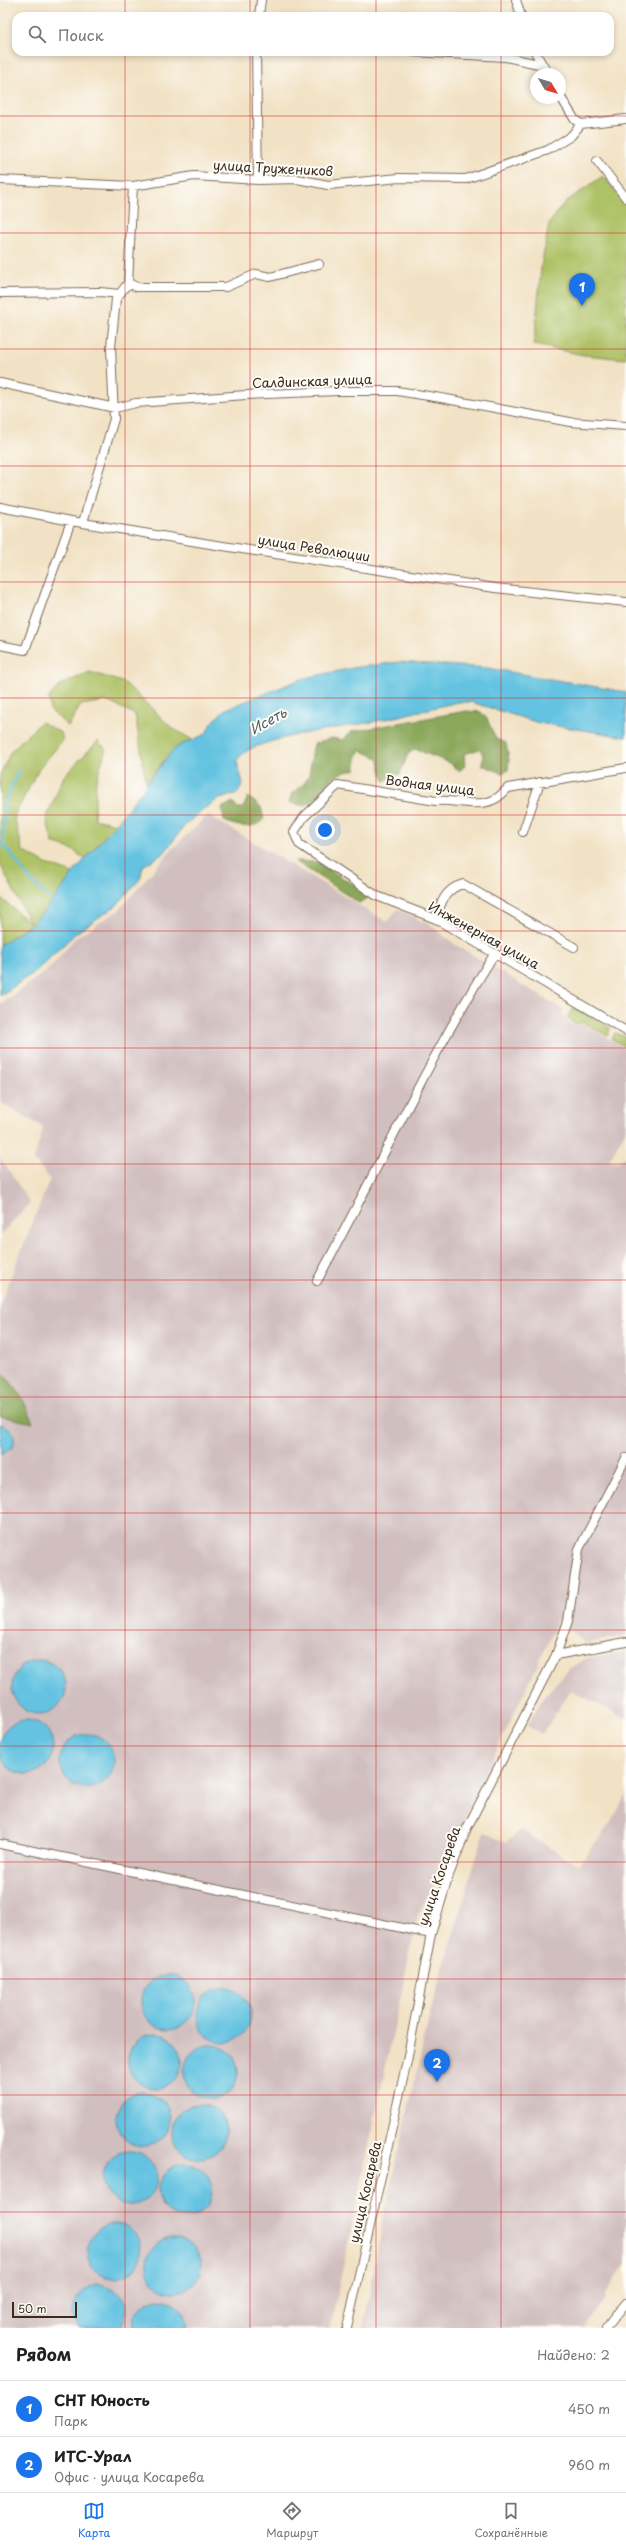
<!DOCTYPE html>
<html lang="ru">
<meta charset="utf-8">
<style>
:root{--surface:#fff;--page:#f2f2f2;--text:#202124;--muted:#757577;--line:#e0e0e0;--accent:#1a73e8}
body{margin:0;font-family:"Playpen Sans",sans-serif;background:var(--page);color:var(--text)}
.compass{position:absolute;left:530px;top:68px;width:36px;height:36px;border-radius:50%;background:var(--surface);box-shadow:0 2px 6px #0003;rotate:128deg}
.scale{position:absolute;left:12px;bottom:10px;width:65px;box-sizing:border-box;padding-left:4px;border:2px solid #3b2a1e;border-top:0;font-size:11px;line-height:14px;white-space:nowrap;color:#3b2a1e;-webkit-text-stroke:3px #fdfcf7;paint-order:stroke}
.you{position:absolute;left:325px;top:830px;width:14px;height:14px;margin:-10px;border:3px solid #fff;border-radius:50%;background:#1a73e8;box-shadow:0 0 0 6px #1a73e833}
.badge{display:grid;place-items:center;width:26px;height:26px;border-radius:50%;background:var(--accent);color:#fff;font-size:13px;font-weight:700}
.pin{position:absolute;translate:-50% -33px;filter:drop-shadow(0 1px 2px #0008)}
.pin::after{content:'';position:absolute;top:21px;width:14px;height:12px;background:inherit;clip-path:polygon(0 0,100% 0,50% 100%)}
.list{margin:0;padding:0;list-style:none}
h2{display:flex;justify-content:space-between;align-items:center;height:52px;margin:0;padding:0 16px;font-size:17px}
h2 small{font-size:13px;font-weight:400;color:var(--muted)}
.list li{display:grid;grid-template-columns:26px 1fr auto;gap:12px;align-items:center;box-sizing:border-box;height:56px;padding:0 16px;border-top:1px solid var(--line)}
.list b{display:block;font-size:15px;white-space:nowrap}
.list p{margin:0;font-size:13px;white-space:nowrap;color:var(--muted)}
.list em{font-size:13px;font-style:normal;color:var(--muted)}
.icon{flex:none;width:22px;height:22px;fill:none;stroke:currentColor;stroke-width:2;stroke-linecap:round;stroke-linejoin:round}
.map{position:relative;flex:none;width:626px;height:2328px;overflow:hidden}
.search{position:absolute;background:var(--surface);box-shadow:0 2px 6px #0003;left:12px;right:12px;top:12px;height:44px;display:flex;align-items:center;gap:10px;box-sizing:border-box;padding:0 14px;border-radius:12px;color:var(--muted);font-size:15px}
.sheet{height:164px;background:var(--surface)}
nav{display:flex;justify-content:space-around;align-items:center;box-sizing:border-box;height:56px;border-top:1px solid var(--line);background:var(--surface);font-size:11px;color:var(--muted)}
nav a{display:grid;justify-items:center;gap:2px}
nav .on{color:var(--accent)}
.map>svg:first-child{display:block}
.industrial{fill:#d1bfbf}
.green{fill:#adc165;stroke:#747642}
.forest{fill:#8aa75a;stroke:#62683c}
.water{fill:#63c3e1;stroke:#4f7680}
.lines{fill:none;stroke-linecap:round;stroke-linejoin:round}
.stream{stroke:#63c3e1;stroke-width:2.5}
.minor-casing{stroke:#7b6a58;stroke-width:10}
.minor{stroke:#fff;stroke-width:8}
.grid{fill:none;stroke:#d62828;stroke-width:1;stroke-opacity:0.55}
.labels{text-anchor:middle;stroke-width:4;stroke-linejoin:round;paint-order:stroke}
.street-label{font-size:13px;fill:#3b2a1e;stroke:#fdfcf7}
.water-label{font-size:14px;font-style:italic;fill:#496062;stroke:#fdfcf7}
</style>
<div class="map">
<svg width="626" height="2328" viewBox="0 0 626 2328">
<rect width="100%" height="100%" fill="#fdfcf7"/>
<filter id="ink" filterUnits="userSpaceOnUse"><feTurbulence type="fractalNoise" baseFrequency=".025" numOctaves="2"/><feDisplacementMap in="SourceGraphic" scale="8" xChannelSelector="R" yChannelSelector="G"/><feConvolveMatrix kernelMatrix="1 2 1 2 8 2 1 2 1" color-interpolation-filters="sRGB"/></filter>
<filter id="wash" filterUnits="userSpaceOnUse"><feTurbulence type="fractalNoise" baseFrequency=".012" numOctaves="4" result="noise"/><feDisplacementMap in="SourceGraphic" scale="16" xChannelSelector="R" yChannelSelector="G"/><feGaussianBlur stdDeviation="0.9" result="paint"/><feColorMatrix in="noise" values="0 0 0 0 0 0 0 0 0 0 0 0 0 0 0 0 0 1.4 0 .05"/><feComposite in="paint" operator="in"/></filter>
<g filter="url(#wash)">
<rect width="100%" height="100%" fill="#f2e2c5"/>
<path class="industrial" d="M208,815L387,922L398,909L429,924L456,945L564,1010L562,1015L568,1019V1022L575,1026L583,1023L626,1049V1130L609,1160L615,1163L626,1157V1635L586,1644L557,1619L553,1632L418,1915L330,2328H0V1304L50,1179L34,1160L43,1127L0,1102V1005L50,968L75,938L119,910L172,849Z
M0,1157L30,1203L0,1235Z
M626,1651V1719L571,1690L542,1734L527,1726L545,1695L569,1669L584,1659Z
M626,1795V2265L606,2292V2299L584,2328H363L387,2200L433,2001L484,1832L506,1843L521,1830L578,1865L610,1824Z"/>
<path class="green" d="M603,176L626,205V359L584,355L534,345L541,267L549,224L564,203Z
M90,672L125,683L172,728L193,740C171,748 160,765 146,783L135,714L106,701L81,705L68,726L50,710L49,697L60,685Z
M41,722L61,733L63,740L39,769L14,816L23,851L46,864L73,873C55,903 31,928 0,945V897L30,923L0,864V775L11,751Z
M98,741L106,749L96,781L94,819L116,824L86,860L73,850L53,843L46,818L64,776Z
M573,1009H578L610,1028L608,1036L583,1022L575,1024L567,1017Z
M615,1033L626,1037V1047L612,1039Z"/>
<path class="forest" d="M466,711L481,712L487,719L496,739L506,743L509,760L508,770L502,773L482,765L483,755L480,749L464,754L465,766L459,771L450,763L415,749L408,754L400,774L384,781L378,758L360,750L356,758V769C350,771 343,772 338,775C318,787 318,814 289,802L292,793C315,780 308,767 314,744L332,738L343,740L350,732Z
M248,797L261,807L264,820C250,830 239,827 224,821L222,808L233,802L237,808H243Z
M295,861L317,862L362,890L368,898L359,903Z
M0,1372C18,1387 25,1402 33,1423L0,1416Z"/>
<path class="water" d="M400,662L487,668L626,692V737L539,723L471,702H459C430,708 401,716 372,722C349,727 242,738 237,762L243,783L238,793L217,800L202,810L185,825L164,853L143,866L140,879L117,905L76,933L36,971L0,996V945L31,925L53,901L73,873L116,824L172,751L180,745L206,734L210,725L224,710L304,678L358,667Z
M0,1424C12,1427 17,1436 13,1447L1,1455Z
M12 1687a27 27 0 1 1 54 0a27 27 0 1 1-54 0Z
M-1 1747a27 27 0 1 1 54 0a27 27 0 1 1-54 0Z
M60 1761a27 27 0 1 1 54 0a27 27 0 1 1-54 0Z
M141 2002a27 27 0 1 1 54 0a27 27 0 1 1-54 0Z
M197 2015a27 27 0 1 1 54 0a27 27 0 1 1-54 0Z
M128 2061a27 27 0 1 1 54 0a27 27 0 1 1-54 0Z
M184 2072a27 27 0 1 1 54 0a27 27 0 1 1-54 0Z
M116 2119a27 27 0 1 1 54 0a27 27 0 1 1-54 0Z
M172 2131a27 27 0 1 1 54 0a27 27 0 1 1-54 0Z
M103 2178a27 27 0 1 1 54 0a27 27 0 1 1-54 0Z
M158 2191a27 27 0 1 1 54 0a27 27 0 1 1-54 0Z
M87 2251a27 27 0 1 1 54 0a27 27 0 1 1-54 0Z
M147 2265a27 27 0 1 1 54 0a27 27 0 1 1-54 0Z
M97,2284C120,2286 135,2307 121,2328H79C65,2310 78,2290 97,2284Z
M157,2299C173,2299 189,2310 187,2328H134C133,2312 142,2303 157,2299Z"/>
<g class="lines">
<path class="stream" d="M19,770L5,802L3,844L32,882L55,903"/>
</g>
</g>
<g filter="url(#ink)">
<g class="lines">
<g class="minor-casing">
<path id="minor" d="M516,0L521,16
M259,16L261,0
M256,52L258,180
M413,52L506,57L543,65
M535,52L548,74
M560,96L575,120L581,124
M597,161L626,198
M0,180L133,186L194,176L258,180L297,179L328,185L399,178L466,179L548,150L571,136L581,124L626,119
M128,283L137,287H226L256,274L270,277L319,264
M0,293L100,292L120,294
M0,383L115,408L136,403L246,395L338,391H397L441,398L570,422L626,426
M0,507L71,521L210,544L495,588L626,602
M83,522L114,419L111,347L116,299L128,283L133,186
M0,645L25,650L71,521
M626,768L508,788C504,792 499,798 493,800C476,808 454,799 436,801L338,785L304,817L294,832L299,844L377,896L436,919L626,1031
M523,832L540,782
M436,919C441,902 445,889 463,884L574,947
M317,1281C377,1172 428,1059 495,953
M556,1655L626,1642
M0,1844L431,1934
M347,2328L407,2061L431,1934L449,1875L467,1828L556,1655L568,1621L579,1549L626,1458
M606,2328L626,2303"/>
</g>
<use href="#minor" class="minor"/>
</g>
</g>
<path class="grid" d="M125,0V16M250,0V16M376,0V16M501,0V16M125,52V2328M250,52V2328M376,52V2328M501,52V2328M0,116H626M0,233H626M0,349H626M0,466H626M0,582H626M0,698H626M0,815H626M0,931H626M0,1048H626M0,1164H626M0,1280H626M0,1397H626M0,1513H626M0,1630H626M0,1746H626M0,1862H626M0,1979H626M0,2095H626M0,2212H626"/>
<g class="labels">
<g class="street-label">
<text transform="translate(273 168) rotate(3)" y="5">улица Тружеников</text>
<text transform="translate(312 381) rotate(-2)" y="5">Салдинская улица</text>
<text transform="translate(314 548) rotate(9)" y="5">улица Революции</text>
<text transform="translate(430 785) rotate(7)" y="5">Водная улица</text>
<text transform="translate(484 935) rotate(29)" y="5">Инженерная улица</text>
<text transform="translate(439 1876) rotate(-71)" y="5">улица Косарева</text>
<text transform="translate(365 2192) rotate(-77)" y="5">улица Косарева</text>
</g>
<g class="water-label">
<text transform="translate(268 721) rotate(-29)" y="5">Исеть</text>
</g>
</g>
</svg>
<svg class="compass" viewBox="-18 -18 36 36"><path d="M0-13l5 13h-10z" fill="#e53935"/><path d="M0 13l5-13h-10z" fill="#757577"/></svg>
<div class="scale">50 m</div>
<div class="you"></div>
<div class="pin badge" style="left:582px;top:306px">1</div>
<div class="pin badge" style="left:437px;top:2082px">2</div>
<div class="search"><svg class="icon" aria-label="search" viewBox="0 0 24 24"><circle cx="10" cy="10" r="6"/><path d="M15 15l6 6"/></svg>Поиск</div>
</div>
<section class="sheet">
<h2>Рядом<small>Найдено: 2</small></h2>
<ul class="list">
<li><span class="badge">1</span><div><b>СНТ Юность</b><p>Парк</p></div><em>450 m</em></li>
<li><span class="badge">2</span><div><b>ИТС-Урал</b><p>Офис · улица Косарева</p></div><em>960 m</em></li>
</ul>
</section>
<nav>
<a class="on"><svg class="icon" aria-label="map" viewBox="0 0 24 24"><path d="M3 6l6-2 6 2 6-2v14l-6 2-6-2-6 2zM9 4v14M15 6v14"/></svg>Карта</a>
<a><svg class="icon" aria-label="directions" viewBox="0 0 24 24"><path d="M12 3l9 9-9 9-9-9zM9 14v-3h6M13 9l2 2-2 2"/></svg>Маршрут</a>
<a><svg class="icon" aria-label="saved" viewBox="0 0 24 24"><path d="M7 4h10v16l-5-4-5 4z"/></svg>Сохранённые</a>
</nav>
